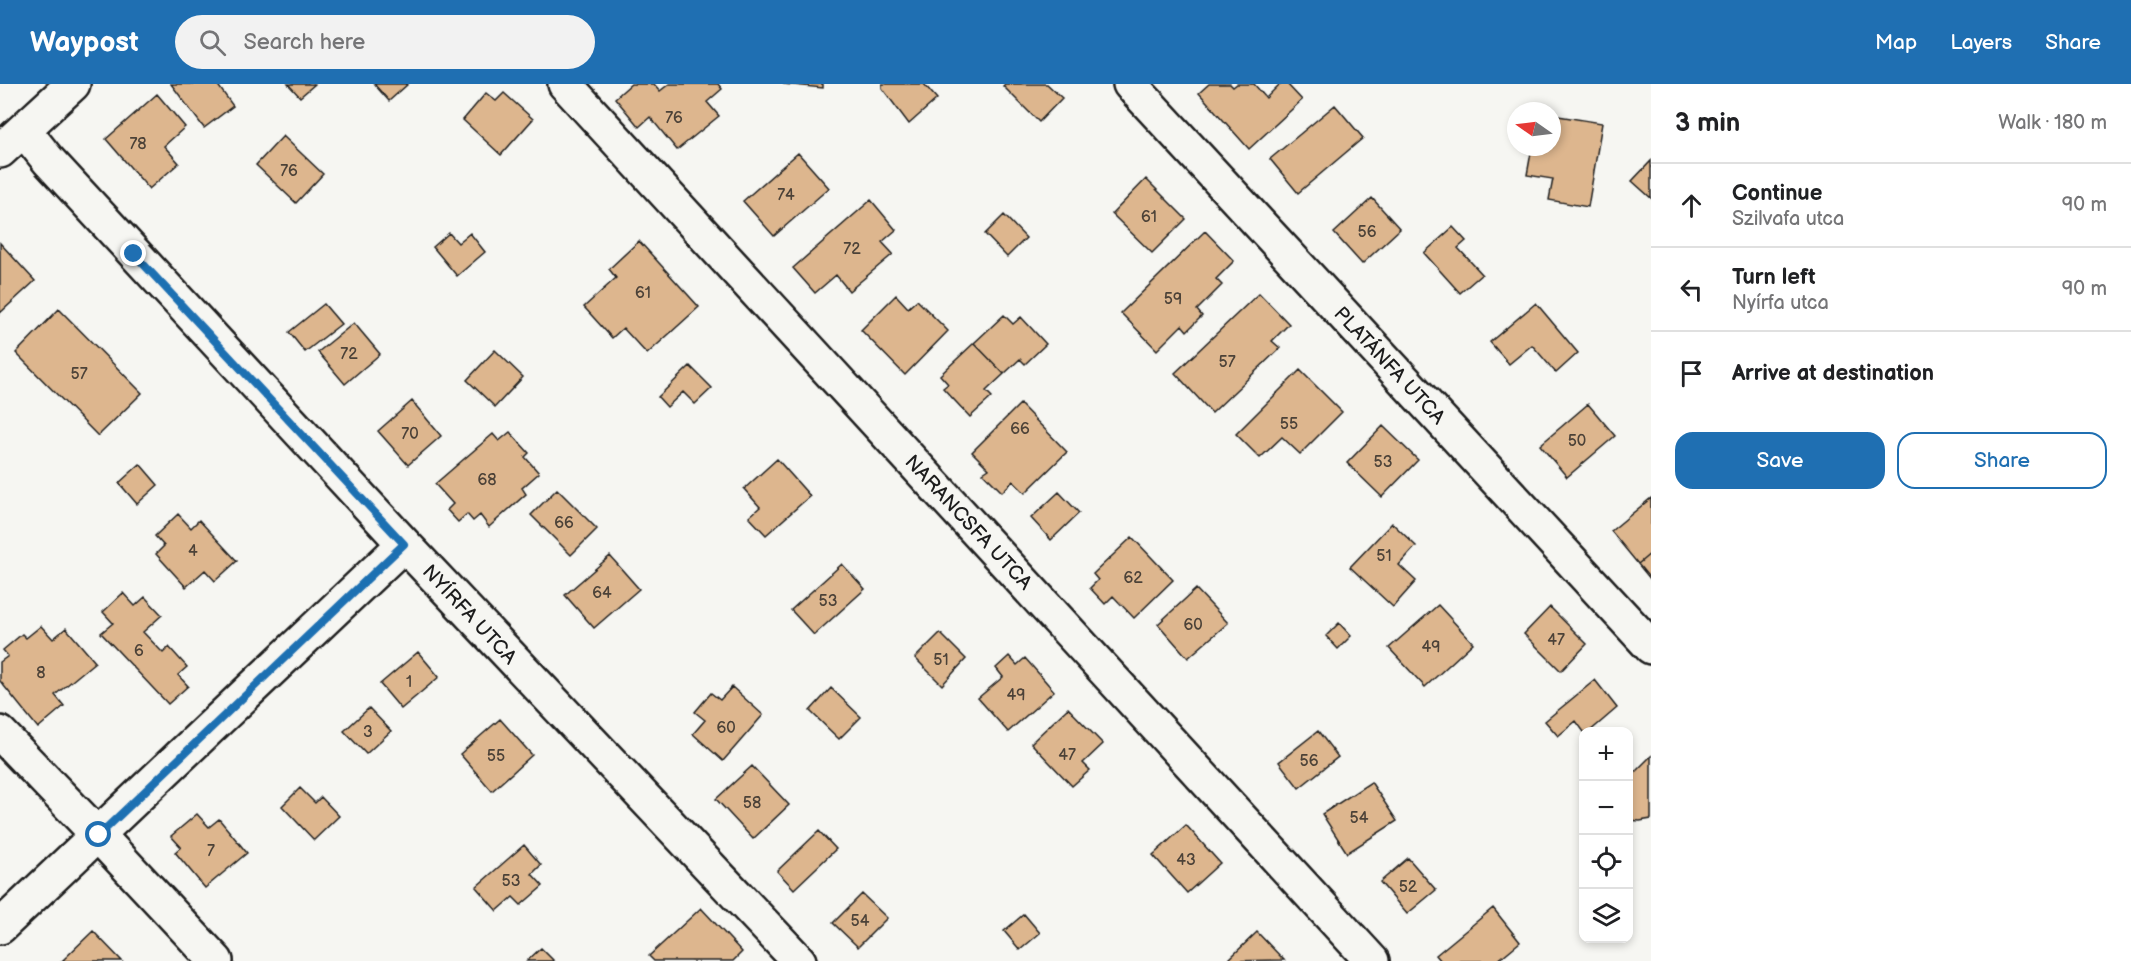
<!DOCTYPE html>
<meta charset="utf-8">
<style>
:root{--surface:#fff;--page:#f2f2f2;--text:#202124;--muted:#757577;--line:#e0e0e0;--accent:#1f6fb2}
body{margin:0;font-family:"Balsamiq Sans",sans-serif;background:var(--page);color:var(--text)}
.controls{position:absolute;right:18px;bottom:18px;display:grid;overflow:hidden;border-radius:12px;box-shadow:0 3px 9px #0003}
.controls button{width:54px;height:54px;display:grid;place-items:center;padding:0;border:0;border-bottom:2px solid var(--line);background:var(--surface);color:var(--text);font:30px sans-serif}
.compass{position:absolute;left:1507px;top:18px;width:54px;height:54px;border-radius:50%;background:var(--surface);box-shadow:0 3px 9px #0003;rotate:284deg}
.stop{position:absolute;width:18px;height:18px;margin:-14px;border:4px solid #1f6fb2;border-radius:50%;background:#fff}
.stop.end{background:#1f6fb2;border-color:#fff;box-shadow:0 2px 6px #0008}
.list{margin:0;padding:0;list-style:none}
h2{display:flex;justify-content:space-between;align-items:center;height:78px;margin:0;padding:0 24px;font-size:26px}
h2 small{font-size:20px;font-weight:400;color:var(--muted)}
.list li{display:grid;grid-template-columns:39px 1fr auto;gap:18px;align-items:center;box-sizing:border-box;height:84px;padding:0 24px;border-top:2px solid var(--line)}
.list b{display:block;font-size:22px;white-space:nowrap}
.list p{margin:0;font-size:20px;white-space:nowrap;color:var(--muted)}
.list em{font-size:20px;font-style:normal;color:var(--muted)}
.actions{display:flex;gap:12px;padding:18px 24px}
.actions a{flex:1;padding:14px 0;border:2px solid var(--accent);border-radius:18px;text-align:center;font-size:21px;color:var(--accent)}
.actions .main{background:var(--accent);color:#fff}
.icon{flex:none;width:33px;height:33px;fill:none;stroke:currentColor;stroke-width:2;stroke-linecap:round;stroke-linejoin:round}
.map{position:relative;flex:none;width:1651px;height:877px;overflow:hidden}
header{display:flex;align-items:center;gap:36px;box-sizing:border-box;height:84px;padding:0 30px;background:var(--accent);color:#fff}
header strong{font-size:28px}
nav{display:flex;gap:33px;margin-inline-start:auto;font-size:21px}
.search{width:420px;height:54px;background:var(--page);display:flex;align-items:center;gap:15px;box-sizing:border-box;padding:0 21px;border-radius:33px;color:var(--muted);font-size:22px}
main{display:flex}
aside{flex:1;background:var(--surface)}
.map>svg:first-child{display:block}
.building{fill:#ddb68e;stroke:#1c1c1c;stroke-width:1.5}
.lines{fill:none;stroke-linecap:round;stroke-linejoin:round}
.minor-casing{stroke:#1c1c1c;stroke-width:38}
.minor{stroke:#f6f6f2;stroke-width:33}
.route{stroke:#1f6fb2;stroke-width:8}
.labels{text-anchor:middle;stroke-width:4.5;stroke-linejoin:round;paint-order:stroke}
.number-label{font-size:16px;fill:#4c4238}
.street-label{font-size:20px;fill:#1c1c1c;stroke:#f6f6f2}
</style>
<header>
<strong>Waypost</strong>
<div class="search"><svg class="icon" aria-label="search" viewBox="0 0 24 24"><circle cx="10" cy="10" r="6"/><path d="M15 15l6 6"/></svg>Search here</div>
<nav><a>Map</a><a>Layers</a><a>Share</a></nav>
</header>
<main>
<div class="map">
<svg width="1651" height="877" viewBox="0 0 1651 877">
<rect width="100%" height="100%" fill="#f6f6f2"/>
<filter id="ink" filterUnits="userSpaceOnUse"><feTurbulence type="fractalNoise" baseFrequency=".0167" numOctaves="2"/><feDisplacementMap in="SourceGraphic" scale="12" xChannelSelector="R" yChannelSelector="G"/><feConvolveMatrix kernelMatrix="1 2 1 2 8 2 1 2 1" color-interpolation-filters="sRGB"/></filter>
<g filter="url(#ink)">
<path class="building" d="M171,0H217L233,22L204,44Z
M288,0H315L300,13Z
M374,0H408L389,17Z
M631,0H654L660,7L669,0H718L722,5L707,18L719,32L677,66L650,33L639,43L615,14Z
M783,0H823V4Z
M882,0H924L937,15L909,40L882,4Z
M1005,0H1047L1062,14L1039,38L1003,2Z
M1209,0H1230L1233,3L1237,0H1254L1266,14L1280,0H1287L1302,16L1249,65L1199,9Z
M486,9L496,17L504,9L533,35L501,71L463,36Z
M157,10L185,43L164,62L179,79L149,105L106,55Z
M1335,21L1363,54L1298,109L1270,75Z
M1552,31L1602,39L1588,123L1549,116L1553,95L1527,91L1532,63H1552Z
M283,52L323,90L296,119L256,81Z
M798,69L829,104L774,152L743,117Z
M1651,77V114L1632,97Z
M1146,95L1186,135L1152,169L1112,130Z
M1372,114L1400,145L1362,180L1334,149Z
M871,116L896,146L882,158L893,170L849,207L836,191L815,209L793,184Z
M1004,131L1026,154L1007,173L985,150Z
M1453,143L1466,157L1458,164L1482,190L1460,209L1424,169Z
M1205,147L1234,177L1216,195L1222,201L1197,226L1202,232L1187,247L1182,241L1157,266L1121,229Z
M449,149L458,159L470,149L485,168L457,192L433,163Z
M639,157L699,223L647,270L623,244L612,254L584,223L616,194L609,185Z
M0,159L35,197L0,229Z
M1259,209L1289,240L1272,257L1280,264L1212,329L1175,289Z
M896,211L908,224L917,216L948,247L905,291L861,246Z
M1536,219L1578,269L1556,289L1532,261L1509,280L1490,258Z
M324,220L341,240L305,268L289,248Z
M59,225L142,309L98,352L16,269Z
M1004,231L1013,240L1021,233L1046,260L1025,280L1020,275L1004,290L974,259Z
M354,239L380,270L345,300L318,268Z
M974,259L1004,290L986,307L992,313L970,333L943,304L948,300L940,291Z
M495,266L523,293L495,323L467,296Z
M690,282L712,304L695,320L683,308L667,323L658,313Z
M1300,286L1342,328L1300,370L1282,353L1260,374L1236,350Z
M412,317L441,352L408,381L378,347Z
M1020,320L1067,368L1025,409L1013,397L1002,408L983,389L989,385L972,368Z
M1588,320L1615,352L1567,393L1540,361Z
M1383,342L1418,376L1382,413L1347,379Z
M510,348L529,369L525,373L539,389L522,404L526,410L489,443L480,431L473,437L467,430L458,438L447,426L453,420L435,400L493,350L499,357Z
M777,375L810,412L766,451L749,433L760,423L744,405Z
M140,380L158,401L137,420L119,399Z
M557,405L597,445L571,471L531,431Z
M1059,408L1079,429L1051,456L1031,434Z
M1651,414V469L1638,480L1611,447Z
M178,430L191,444L199,436L237,477L215,497L205,486L186,503L156,470L164,462L155,452Z
M1392,439L1416,462L1399,481L1416,497L1393,523L1350,483Z
M1132,453L1173,496L1134,534L1113,512L1105,520L1090,504L1098,496L1093,490Z
M1651,469V496L1638,480Z
M610,472L639,505L594,544L565,511Z
M842,480L865,505L814,551L791,526Z
M1196,505L1228,539L1188,574L1158,540Z
M123,509L135,522L145,513L162,531L143,548L163,569L169,563L187,583L178,591L188,602L168,620L101,549L113,539L103,528Z
M1438,521L1473,559L1425,603L1389,564Z
M1550,523L1587,560L1561,587L1524,550Z
M1339,539L1351,552L1338,565L1326,552Z
M41,542L53,555L66,544L95,578L55,611L64,622L38,644L0,597V578L8,572L3,566L22,550L26,554Z
M940,549L966,575L942,601L915,574Z
M418,568L439,593L401,625L380,600Z
M1009,572L1017,581L1025,574L1054,607L1008,648L978,614L1003,593L996,584Z
M1595,596L1617,624L1589,648H1584L1576,637L1558,652L1545,637Z
M732,603L763,631L723,677L693,650L705,636L695,628L711,609L720,616Z
M831,604L861,633L839,655L810,627Z
M369,624L391,647L366,670L344,647Z
M1068,624L1103,660L1083,679L1090,686L1072,702L1031,659Z
M500,635L532,671L492,707L460,670Z
M1318,647L1338,673L1299,704L1279,678Z
M1651,672V735L1640,737L1628,736V695Z
M752,682L789,721L753,755L716,715Z
M1371,698L1397,737L1347,769L1322,730Z
M300,704L315,719L321,713L339,732L314,756L282,722Z
M197,730L209,743L219,735L247,769L205,804L175,768L181,763L171,752Z
M1186,741L1220,779L1187,809L1153,771Z
M819,747L836,765L794,805L777,787Z
M524,761L541,781L532,790L543,802L521,821L513,813L497,827L476,803Z
M1408,774L1436,806L1407,830L1380,798Z
M862,810L887,834L858,863L833,839Z
M701,824L742,868L733,877H654L649,872Z
M1493,824L1520,858L1497,877H1441L1436,871Z
M1024,830L1040,849L1020,866L1004,847Z
M93,847L122,877H62Z
M1257,848L1284,876L1227,877Z
M541,864L554,877H527Z"/>
<g class="lines">
<g class="minor-casing">
<path id="minor" d="M565,0L1372,877
M1130,0L1651,563
M24,46L48,76L404,460L799,877
M0,67L73,0
M0,649L98,751L216,877
M0,843L404,460"/>
</g>
<use href="#minor" class="minor"/>
</g>
</g>
<g class="lines" filter="url(#ink)">
<path class="route" d="M99,751L404,460L134,170"/>
</g>
<g class="labels">
<g class="number-label">
<text x="674" y="39">76</text>
<text x="138" y="65">78</text>
<text x="289" y="92">76</text>
<text x="786" y="116">74</text>
<text x="1149" y="138">61</text>
<text x="1367" y="153">56</text>
<text x="852" y="170">72</text>
<text x="643" y="214">61</text>
<text x="1173" y="220">59</text>
<text x="349" y="275">72</text>
<text x="1227" y="283">57</text>
<text x="79" y="295">57</text>
<text x="1289" y="345">55</text>
<text x="1020" y="350">66</text>
<text x="410" y="355">70</text>
<text x="1577" y="362">50</text>
<text x="1383" y="383">53</text>
<text x="487" y="401">68</text>
<text x="564" y="444">66</text>
<text x="193" y="472">4</text>
<text x="1384" y="477">51</text>
<text x="1133" y="499">62</text>
<text x="602" y="514">64</text>
<text x="828" y="522">53</text>
<text x="1193" y="546">60</text>
<text x="1556" y="561">47</text>
<text x="1431" y="568">49</text>
<text x="139" y="572">6</text>
<text x="941" y="581">51</text>
<text x="41" y="594">8</text>
<text x="409" y="603">1</text>
<text x="1016" y="616">49</text>
<text x="726" y="649">60</text>
<text x="368" y="653">3</text>
<text x="1067" y="676">47</text>
<text x="496" y="677">55</text>
<text x="1309" y="682">56</text>
<text x="752" y="724">58</text>
<text x="1359" y="739">54</text>
<text x="211" y="772">7</text>
<text x="1186" y="781">43</text>
<text x="511" y="802">53</text>
<text x="1408" y="808">52</text>
<text x="860" y="842">54</text>
</g>
<g class="street-label">
<text transform="translate(1390 281) rotate(47)" y="7">PLATÁNFA UTCA</text>
<text transform="translate(969 438) rotate(47)" y="7">NARANCSFA UTCA</text>
<text transform="translate(470 530) rotate(47)" y="7">NYÍRFA UTCA</text>
</g>
</g>
</svg>
<div class="controls">
<button>+</button>
<button>−</button>
<button><svg class="icon" aria-label="locate" viewBox="0 0 24 24"><circle cx="12" cy="12" r="6"/><path d="M12 2v4M12 18v4M2 12h4M18 12h4"/></svg></button>
<button><svg class="icon" aria-label="layers" viewBox="0 0 24 24"><path d="M12 4l9 5-9 5-9-5zM3 14l9 5 9-5"/></svg></button>
</div>
<svg class="compass" viewBox="-18 -18 36 36"><path d="M0-13l5 13h-10z" fill="#e53935"/><path d="M0 13l5-13h-10z" fill="#757577"/></svg>
<div class="stop" style="left:99px;top:751px"></div>
<div class="stop end" style="left:134px;top:170px"></div>
</div>
<aside>
<h2>3 min<small>Walk · 180 m</small></h2>
<ul class="list">
<li><svg class="icon" aria-label="ahead" viewBox="0 0 24 24"><path d="M12 20V5M6 11l6-6 6 6"/></svg><div><b>Continue</b><p>Szilvafa utca</p></div><em>90 m</em></li>
<li><svg class="icon" aria-label="left" viewBox="0 0 24 24"><path d="M17 20v-9H6M10 6l-5 5 5 5"/></svg><div><b>Turn left</b><p>Nyírfa utca</p></div><em>90 m</em></li>
<li><svg class="icon" aria-label="arrive" viewBox="0 0 24 24"><path d="M6 21V4h12l-3 4 3 4H6"/></svg><div><b>Arrive at destination</b></div></li>
</ul>
<div class="actions"><a class="main">Save</a><a>Share</a></div>
</aside>
</main>
